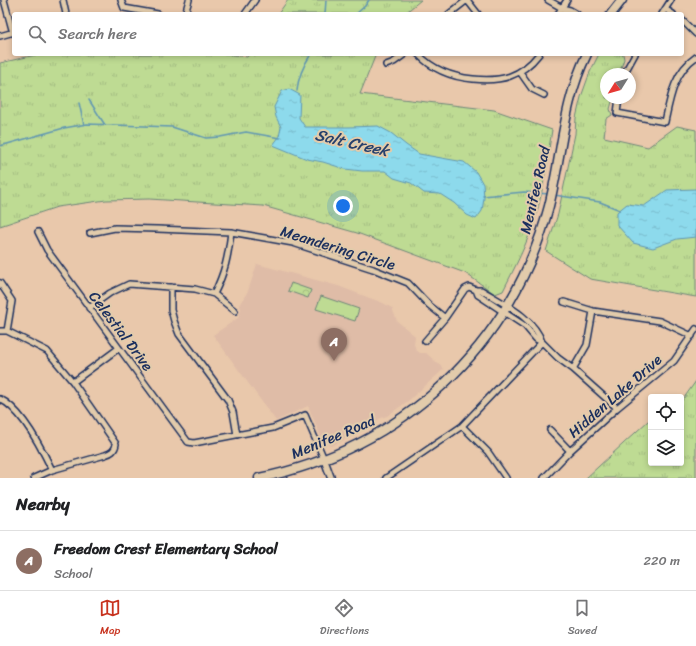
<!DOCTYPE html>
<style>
:root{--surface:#fff;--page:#f6f6f6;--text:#202124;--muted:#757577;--line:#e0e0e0;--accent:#c8321e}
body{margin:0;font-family:Sriracha,sans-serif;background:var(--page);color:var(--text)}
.controls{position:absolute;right:12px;bottom:12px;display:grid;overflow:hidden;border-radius:4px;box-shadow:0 2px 6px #0003}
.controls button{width:36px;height:36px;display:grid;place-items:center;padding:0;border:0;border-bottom:1px solid var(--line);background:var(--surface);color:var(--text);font:20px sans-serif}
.compass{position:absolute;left:600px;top:68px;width:36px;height:36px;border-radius:50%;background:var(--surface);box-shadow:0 2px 6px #0003;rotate:233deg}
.you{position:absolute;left:343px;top:206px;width:14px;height:14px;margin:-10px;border:3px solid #fff;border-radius:50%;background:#1a73e8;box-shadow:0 0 0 6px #1a73e833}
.badge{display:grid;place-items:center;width:26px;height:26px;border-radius:50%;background:var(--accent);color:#fff;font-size:13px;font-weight:700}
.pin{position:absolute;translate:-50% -33px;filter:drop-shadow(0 1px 2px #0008)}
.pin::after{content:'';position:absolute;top:21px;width:14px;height:12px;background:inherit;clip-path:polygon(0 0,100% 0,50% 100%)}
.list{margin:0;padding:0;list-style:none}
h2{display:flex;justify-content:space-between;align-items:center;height:52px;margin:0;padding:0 16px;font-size:17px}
h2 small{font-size:13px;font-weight:400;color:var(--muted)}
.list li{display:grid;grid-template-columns:26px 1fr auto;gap:12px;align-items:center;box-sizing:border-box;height:60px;padding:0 16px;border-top:1px solid var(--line)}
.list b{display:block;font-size:15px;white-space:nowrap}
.list p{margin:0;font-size:13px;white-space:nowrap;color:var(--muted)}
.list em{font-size:13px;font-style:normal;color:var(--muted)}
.icon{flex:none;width:22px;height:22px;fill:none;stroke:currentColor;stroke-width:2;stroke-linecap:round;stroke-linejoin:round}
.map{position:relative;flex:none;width:696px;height:478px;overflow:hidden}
.search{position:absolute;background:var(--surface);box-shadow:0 2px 6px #0003;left:12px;right:12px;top:12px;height:44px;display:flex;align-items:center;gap:10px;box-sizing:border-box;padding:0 14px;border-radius:4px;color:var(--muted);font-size:15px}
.sheet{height:112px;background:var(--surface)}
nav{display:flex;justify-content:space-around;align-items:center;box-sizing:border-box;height:56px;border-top:1px solid var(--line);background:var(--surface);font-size:11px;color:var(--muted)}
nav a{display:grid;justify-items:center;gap:2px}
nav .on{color:var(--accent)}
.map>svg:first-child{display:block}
.built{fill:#dfbca7}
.grass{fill:url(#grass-tufts);stroke:#6c8578}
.forest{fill:url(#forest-crowns);stroke:#6c8578}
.garden{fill:#bedb93;stroke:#6c8578}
.water{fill:url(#water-ripples);stroke:#5f96b3}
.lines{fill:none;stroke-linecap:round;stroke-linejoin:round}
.stream{stroke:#5f96b3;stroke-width:1.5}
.minor-casing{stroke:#1b2f5e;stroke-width:8}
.tertiary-casing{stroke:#1b2f5e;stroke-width:9}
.primary-casing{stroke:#1b2f5e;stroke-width:11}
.minor{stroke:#e2cbab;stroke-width:5}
.tertiary{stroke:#e2cbab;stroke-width:6}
.primary{stroke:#e2cbab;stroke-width:8}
.labels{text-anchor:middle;stroke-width:4;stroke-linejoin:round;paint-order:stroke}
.street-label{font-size:15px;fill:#1b2f5e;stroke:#e2cbab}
.water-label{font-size:16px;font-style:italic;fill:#26406c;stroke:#e2cbab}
</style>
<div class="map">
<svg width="696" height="478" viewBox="0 0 696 478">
<defs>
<pattern id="grass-tufts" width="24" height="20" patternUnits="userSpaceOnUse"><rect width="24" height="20" fill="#bedb93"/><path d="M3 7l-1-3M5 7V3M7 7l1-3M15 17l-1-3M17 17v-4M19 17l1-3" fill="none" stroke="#a3bc81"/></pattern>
<pattern id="forest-crowns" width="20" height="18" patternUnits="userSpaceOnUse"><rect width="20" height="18" fill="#bedb93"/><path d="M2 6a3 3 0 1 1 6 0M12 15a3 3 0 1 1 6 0" fill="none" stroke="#a3bc81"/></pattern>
<pattern id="water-ripples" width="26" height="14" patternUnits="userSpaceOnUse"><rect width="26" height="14" fill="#8ddaec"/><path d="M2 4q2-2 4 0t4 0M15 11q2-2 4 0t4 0" fill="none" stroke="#79bbcd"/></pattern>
</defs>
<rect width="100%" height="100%" fill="#e9c8ab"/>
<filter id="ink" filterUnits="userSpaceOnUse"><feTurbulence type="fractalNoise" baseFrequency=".025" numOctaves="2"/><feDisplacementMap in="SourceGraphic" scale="8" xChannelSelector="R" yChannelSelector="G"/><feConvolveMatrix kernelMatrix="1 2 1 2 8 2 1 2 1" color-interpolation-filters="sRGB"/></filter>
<g filter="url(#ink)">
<path class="built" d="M257,264L338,286L383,303L392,308L397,321L415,336L414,344L416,350L420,353H426L444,369L408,401L387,416L381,418L376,421L375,423L350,437L331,446L323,442L308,406L276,421L213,335L238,318L240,313L241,308L239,305L248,291Z"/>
<path class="grass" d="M288,0H421L404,14H278Z
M40,54H228L247,57L250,54H376L360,94L494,110L552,130C547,159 544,190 535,218C527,244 515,267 503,291L495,294L465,273L357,233L263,206L149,199L106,200L57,207L0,226V63Z
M599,54H623L624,59L619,74H606V98H613L610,109L612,115L606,119L604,137L648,147L677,126L696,130V297L590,279L546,251L558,214L575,134L576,118L581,97L590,72Z
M696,381V478H586L648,421L651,420V463H681V402Z"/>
<path class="forest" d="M291,283L311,290L308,298L288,291Z"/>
<path class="garden" d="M321,296L359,309L355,321L316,309Z"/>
<path class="water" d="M289,89L300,95L299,118L305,127H349L378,126L391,133L406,145L419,154L464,162L476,172L483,184L484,198L482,211L476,219L467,215L454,203L440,194L424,193L411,183L394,178L385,171H362L345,169L323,162L307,159L273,145L279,137L281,127L276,117L274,107L282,91Z
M695,189H696V237L677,239L653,248L633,243L617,225V212L627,204L644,206L667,190Z"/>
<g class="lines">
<path class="stream" d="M325,14L326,0
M356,14L365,6L369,0
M297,91C298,77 303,66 311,54
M89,100L105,125
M79,103L84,125
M0,146L64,128L87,124L172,127L206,138L220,137L246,132L280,138
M554,195L600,202L620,210
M483,196L524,192L549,194"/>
<g class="minor-casing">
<path id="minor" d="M4,0L13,33
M63,0L66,14
M121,0L124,8L158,14
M467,0L478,14
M548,0L562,8L566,14
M562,8L570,10L577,14
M665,9L673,14
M185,14L189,0
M245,14L255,0
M449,14L467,0
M558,14L567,0
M662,14L671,0
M682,20L696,34
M0,36L14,32
M418,54C433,70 451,77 473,79C501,82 521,77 539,54
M386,65L394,62L405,54
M520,72L532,89L544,95
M624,74L635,54
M619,98L617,113L665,122C670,98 674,72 696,57
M38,232L47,250L188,442L194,443L273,428L305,415L324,459
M90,233L115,228L157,229L231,232L293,243L373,269L408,283L429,305L445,318
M0,283L12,301L7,331
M171,287V310L174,321L179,334L228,400L233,412L237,435
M476,290L478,295L525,326L536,339L542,342L558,358L573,369L617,408
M214,294C225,272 228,257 231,232
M564,302L593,311L660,321L692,336
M89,308L110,293L129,284L195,289L214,294L235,311
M0,331H7L47,351L73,382L116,444C115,451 111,453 105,455L52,470L34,478
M425,341L445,318L465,289L469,287L476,290H481C502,303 534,317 542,342
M573,369L587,345L593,311
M73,382L119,348
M0,399C22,409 42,449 52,470
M462,426L488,452L506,478
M550,430L570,451
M386,478L462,426L542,342
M544,478L570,451L617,408L674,361L696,329"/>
</g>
<g class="tertiary-casing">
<path id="tertiary" d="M324,459L331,478"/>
</g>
<g class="primary-casing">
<path id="primary" d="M611,14L622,0
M259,478C401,450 513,346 549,206C562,155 563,102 587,54"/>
</g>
<use href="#minor" class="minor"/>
<use href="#tertiary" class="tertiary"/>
<use href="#primary" class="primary"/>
</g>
</g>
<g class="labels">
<g class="street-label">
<text transform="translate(535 190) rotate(-77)" y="5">Menifee Road</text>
<text transform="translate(338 248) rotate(17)" y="5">Meandering Circle</text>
<text transform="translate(121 331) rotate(53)" y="5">Celestial Drive</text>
<text transform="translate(615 396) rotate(-41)" y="5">Hidden Lake Drive</text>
<text transform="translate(333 437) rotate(-23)" y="5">Menifee Road</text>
</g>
<g class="water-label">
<text transform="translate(352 142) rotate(13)" y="6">Salt Creek</text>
</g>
</g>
</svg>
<div class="controls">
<button><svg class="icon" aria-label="locate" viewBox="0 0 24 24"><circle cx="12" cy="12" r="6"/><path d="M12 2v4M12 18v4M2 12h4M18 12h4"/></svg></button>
<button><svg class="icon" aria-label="layers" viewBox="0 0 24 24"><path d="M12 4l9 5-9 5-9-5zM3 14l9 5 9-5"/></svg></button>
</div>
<svg class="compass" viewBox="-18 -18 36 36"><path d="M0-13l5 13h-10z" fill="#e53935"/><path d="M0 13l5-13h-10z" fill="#757577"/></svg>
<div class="you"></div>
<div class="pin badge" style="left:334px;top:361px;background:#8d6e63">A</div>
<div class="search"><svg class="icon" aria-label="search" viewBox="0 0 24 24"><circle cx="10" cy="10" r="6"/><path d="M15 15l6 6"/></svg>Search here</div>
</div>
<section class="sheet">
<h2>Nearby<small></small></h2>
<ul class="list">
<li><span class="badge" style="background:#8d6e63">A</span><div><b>Freedom Crest Elementary School</b><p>School</p></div><em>220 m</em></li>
</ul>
</section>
<nav>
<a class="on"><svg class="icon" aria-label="map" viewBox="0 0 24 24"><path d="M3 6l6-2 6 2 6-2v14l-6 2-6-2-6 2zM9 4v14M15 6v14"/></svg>Map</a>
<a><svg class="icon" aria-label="directions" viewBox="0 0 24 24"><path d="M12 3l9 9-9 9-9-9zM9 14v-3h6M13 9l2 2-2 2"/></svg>Directions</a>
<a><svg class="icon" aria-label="saved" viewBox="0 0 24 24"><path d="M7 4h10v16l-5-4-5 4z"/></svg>Saved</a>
</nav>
